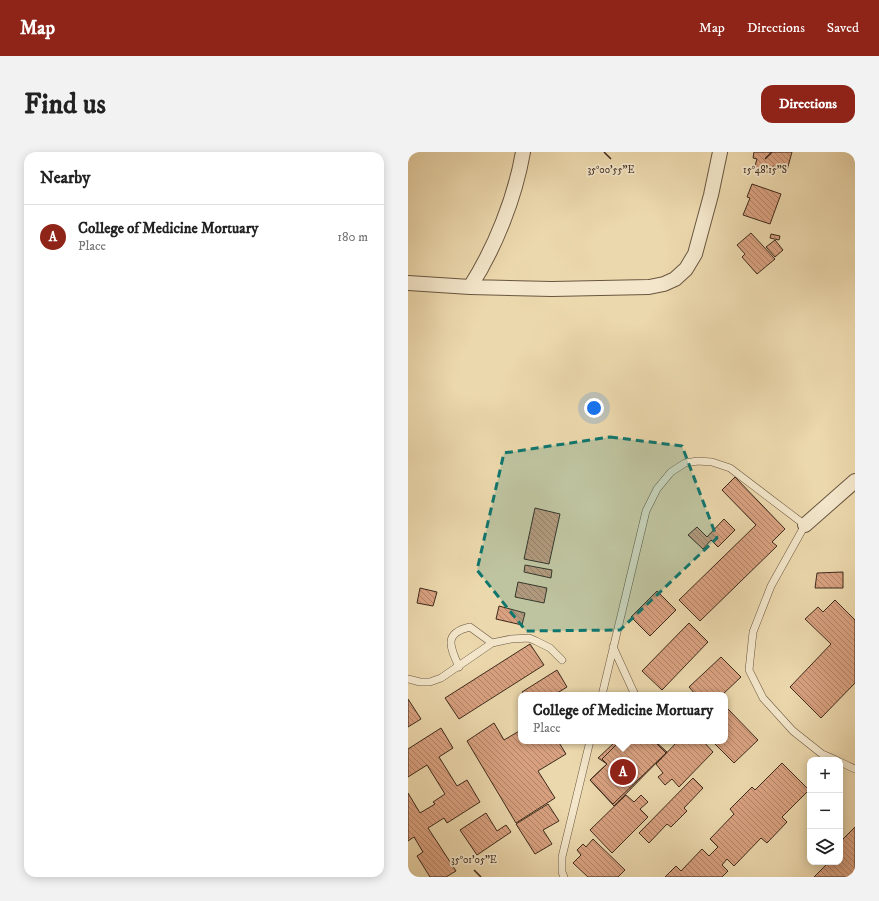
<!DOCTYPE html>
<meta charset="utf-8">
<style>
:root{--surface:#fff;--page:#f2f2f2;--text:#222;--muted:#767676;--line:#e0e0e0;--accent:#8f2418}
body{margin:0;font-family:"IM FELL DW Pica",serif;background:var(--page);color:var(--text)}
.controls{position:absolute;right:12px;bottom:12px;display:grid;overflow:hidden;border-radius:8px;box-shadow:0 2px 10px #0003}
.controls button{width:36px;height:36px;display:grid;place-items:center;padding:0;border:0;border-bottom:1px solid var(--line);background:var(--surface);color:var(--text);font:20px sans-serif}
.you{position:absolute;left:186px;top:256px;width:14px;height:14px;margin:-10px;border:3px solid #fff;border-radius:50%;background:#1a73e8;box-shadow:0 0 0 6px #1a73e833}
.badge{display:grid;place-items:center;width:26px;height:26px;border-radius:50%;background:var(--accent);color:#fff;font-size:13px;font-weight:700}
.pin{position:absolute;translate:-50% -50%;border:2px solid #fff;box-shadow:0 1px 4px #0006}
.popup{position:absolute;left:110px;top:540px;width:210px;height:52px;box-sizing:border-box;display:grid;place-content:center;border-radius:8px;background:var(--surface);filter:drop-shadow(0 1px 3px #0005);font-size:13px;white-space:nowrap;color:var(--muted)}
.popup b{font-size:15px;color:var(--text)}
.popup::after{content:'';position:absolute;left:50%;top:100%;margin-left:-8px;border:8px solid transparent;border-top-color:var(--surface)}
.list{margin:0;padding:0;list-style:none}
h2{display:flex;justify-content:space-between;align-items:center;height:52px;margin:0;padding:0 16px;font-size:17px}
h2 small{font-size:13px;font-weight:400;color:var(--muted)}
.list li{display:grid;grid-template-columns:26px 1fr auto;gap:12px;align-items:center;box-sizing:border-box;height:64px;padding:0 16px;border-top:1px solid var(--line)}
.list b{display:block;font-size:15px;white-space:nowrap}
.list p{margin:0;font-size:13px;white-space:nowrap;color:var(--muted)}
.list em{font-size:13px;font-style:normal;color:var(--muted)}
.icon{flex:none;width:22px;height:22px;fill:none;stroke:currentColor;stroke-width:2;stroke-linecap:round;stroke-linejoin:round}
.map{position:relative;flex:none;width:447px;height:725px;overflow:hidden;border-radius:12px}
header{display:flex;align-items:center;gap:24px;box-sizing:border-box;height:56px;padding:0 20px;background:var(--accent);color:#fff}
header strong{font-size:19px}
nav{display:flex;gap:22px;margin-inline-start:auto;font-size:14px}
.intro{display:flex;align-items:center;justify-content:space-between;box-sizing:border-box;height:96px;padding:0 24px}
h1{margin:0;font-size:28px}
.button{padding:10px 18px;border-radius:12px;background:var(--accent);color:#fff;font-size:14px;font-weight:700}
main{display:flex;gap:24px;padding:0 24px}
aside{flex:1;background:var(--surface);border-radius:12px;box-shadow:0 2px 10px #0003}
.map>svg:first-child{display:block}
.building{fill:url(#building-back-hatch);stroke:#3d2a1c}
.lines{fill:none;stroke-linecap:round;stroke-linejoin:round}
.lane-casing{stroke:#695640;stroke-width:8}
.street-casing{stroke:#695640;stroke-width:16}
.lane{stroke:#f3e6ca;stroke-width:7}
.street{stroke:#f3e6ca;stroke-width:14}
.marked{fill:#0f766e;fill-opacity:0.2;stroke:#0f766e;stroke-width:3;stroke-dasharray:8 5;stroke-linejoin:round}
.ticks{fill:none;stroke:#3d2a1c;stroke-width:1.5}
.ticks-label{font-size:10px;text-anchor:middle;fill:#3d2a1c;stroke:#f3e6ca;stroke-width:3.5;stroke-linejoin:round;paint-order:stroke}
</style>
<header>
<strong>Map</strong>
<nav><a>Map</a><a>Directions</a><a>Saved</a></nav>
</header>
<div class="intro"><h1>Find us</h1><a class="button">Directions</a></div>
<main>
<aside>
<h2>Nearby<small></small></h2>
<ul class="list">
<li><span class="badge">A</span><div><b>College of Medicine Mortuary</b><p>Place</p></div><em>180 m</em></li>
</ul>
</aside>
<div class="map">
<svg width="447" height="725" viewBox="0 0 447 725">
<defs>
<pattern id="building-back-hatch" width="6" height="6" patternUnits="userSpaceOnUse"><rect width="6" height="6" fill="#d9a180"/><path d="M-1 5l2 2M0 0l6 6M5-1l2 2" fill="none" stroke="#b18368"/></pattern>
</defs>
<rect width="100%" height="100%" fill="#ecd8ad"/>
<filter id="stains"><feTurbulence type="fractalNoise" baseFrequency=".005" numOctaves="4"/><feColorMatrix values="0 0 0 0 .2 0 0 0 0 .09 0 0 0 0 .02 0 0 0 .5 -.17"/></filter>
<radialGradient id="worn" r=".72"><stop offset=".6" stop-color="#630" stop-opacity="0"/><stop offset="1" stop-color="#630" stop-opacity=".3"/></radialGradient>
<path class="building" d="M346,0H384L379,18L365,14L362,21L346,17L349,7L345,6Z
M344,32L373,42L362,72L335,63L342,46L339,45Z
M343,81L367,107L349,122L334,105L337,102L329,93Z
M363,82L372,84L371,88L362,86Z
M367,88L375,98L367,105L358,95Z
M327,325L377,377L364,390L369,394L292,469L271,448L348,373L314,338Z
M127,356L152,362L141,412L116,407Z
M316,367L327,378L310,395L303,388L295,397L280,383L289,375L299,385Z
M117,413L144,418L143,426L116,420Z
M435,420V436H407L409,421Z
M110,430L139,436L136,451L107,445Z
M12,436L29,440L25,454L9,451Z
M249,439L268,458L242,484L223,465Z
M427,448L447,468V531L413,566L382,535L423,492L397,467L410,455L415,460Z
M91,454L117,461L114,473L88,467Z
M281,471L300,490L254,538L234,519Z
M122,492L136,513L51,567L37,546Z
M313,505L333,525L314,543H288L281,535Z
M149,518L159,535L146,543H116L114,540Z
M0,547L13,567L0,575Z
M319,556L350,588L326,611L304,589H317V558Z
M86,571L96,588L113,578V589H150L158,602L130,619L147,646L108,671L59,589Z
M33,576L45,596L31,605L49,634L59,628L72,650L39,671L36,666L20,676L48,719L38,725H22L9,704L15,700L6,685L0,689V641L12,661L27,652L25,650L37,642L19,613L0,625V597Z
M208,589H247L259,600L206,654L182,628L199,612L190,606Z
M212,589L216,593L220,589H246L258,601L205,652L182,628L199,612L194,607Z
M270,589H295L305,600L271,635L264,627L257,633L250,625L255,621L248,612Z
M374,611L401,638L374,665L379,670L359,691L353,686L326,714L319,707L314,713L320,719L314,725H257L268,714L273,719L294,697L301,704L310,695L302,687L326,662L322,657L344,635L347,638Z
M285,626L295,636L276,656L279,659L263,675L259,672L241,691L231,681Z
M218,643L226,650L233,643L240,650L232,657L240,665L204,701L182,678Z
M140,652L151,669L135,678L144,692L127,702L108,672Z
M78,661L89,679L98,673L103,680L69,703L52,678Z
M447,675V725H406L421,710H432V690Z
M185,687L217,718L210,725H180L165,711L173,703L169,698L175,692L178,695Z"/>
<g class="lines">
<g class="lane-casing">
<path id="lane" d="M205,495L227,543
M51,515C42,495 35,481 62,475L84,491
M0,527L12,530H22L33,526L84,491L103,487L121,486L128,489L142,496L154,508
M194,543L238,359L249,337L263,320L277,311L290,309L304,310L322,316L397,373L363,434L345,480L341,518L355,546L385,579L414,602L428,608
M432,610L447,617
M156,725L154,720V705L182,589"/>
</g>
<g class="street-casing">
<path id="street" d="M0,131L62,135L144,137L241,135L256,132L267,127L278,117L287,102L303,43L312,0
M62,135C87,96 107,46 115,0
M397,373L447,329"/>
</g>
<use href="#lane" class="lane"/>
<use href="#street" class="street"/>
</g>
<path class="marked" d="M202,285L274,294L309,386L212,478L118,479L69,418L96,301Z"/>
<path class="ticks" d="M196,0L203,7M357,7L364,0M66,718L73,725"/>
<g class="ticks-label">
<text x="203" y="21">35°00'55"E</text>
<text x="357" y="21">15°48'15"S</text>
<text x="66" y="711">35°01'05"E</text>
</g>
<rect width="100%" height="100%" filter="url(#stains)"/>
<rect width="100%" height="100%" fill="url(#worn)"/>
</svg>
<div class="controls">
<button>+</button>
<button>−</button>
<button><svg class="icon" aria-label="layers" viewBox="0 0 24 24"><path d="M12 4l9 5-9 5-9-5zM3 14l9 5 9-5"/></svg></button>
</div>
<div class="you"></div>
<div class="pin badge" style="left:215px;top:620px">A</div>
<div class="popup"><b>College of Medicine Mortuary</b>Place</div>
</div>
</main>
